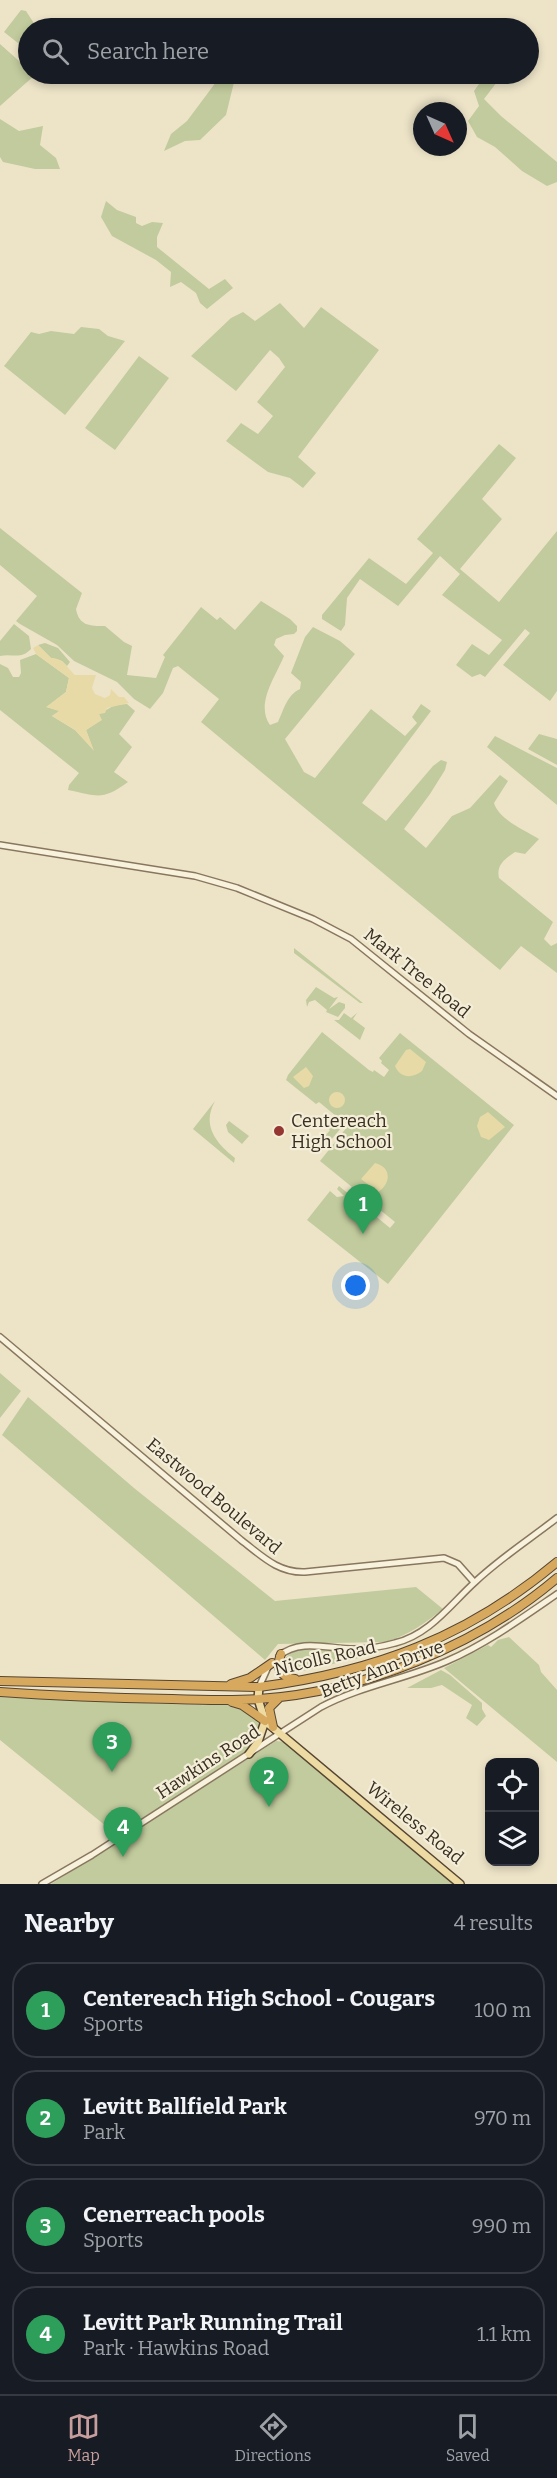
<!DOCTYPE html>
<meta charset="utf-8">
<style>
:root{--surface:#171b24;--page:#242831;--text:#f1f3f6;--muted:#9ea1a6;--line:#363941;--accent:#c79e9d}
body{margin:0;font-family:Bitter,serif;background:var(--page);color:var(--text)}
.controls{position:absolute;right:18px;bottom:18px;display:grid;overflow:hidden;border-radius:12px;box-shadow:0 3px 9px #0003}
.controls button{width:54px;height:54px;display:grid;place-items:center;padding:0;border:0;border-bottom:2px solid var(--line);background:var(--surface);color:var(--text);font:30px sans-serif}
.compass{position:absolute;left:413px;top:102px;width:54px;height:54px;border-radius:50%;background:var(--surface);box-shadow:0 3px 9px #0003;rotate:135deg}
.you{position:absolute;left:356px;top:1286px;width:21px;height:21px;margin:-15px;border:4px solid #fff;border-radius:50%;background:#1a73e8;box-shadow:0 0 0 9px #1a73e833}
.badge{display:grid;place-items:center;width:39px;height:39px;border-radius:50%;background:var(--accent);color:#fff;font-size:20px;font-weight:700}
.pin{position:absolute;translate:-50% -50px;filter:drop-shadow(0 2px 3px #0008)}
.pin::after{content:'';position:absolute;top:32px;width:21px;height:18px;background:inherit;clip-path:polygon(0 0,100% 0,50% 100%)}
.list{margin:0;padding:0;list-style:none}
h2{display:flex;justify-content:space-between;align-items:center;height:78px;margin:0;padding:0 24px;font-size:26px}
h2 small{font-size:20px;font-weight:400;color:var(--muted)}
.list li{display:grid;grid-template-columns:39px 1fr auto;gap:18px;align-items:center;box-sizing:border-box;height:96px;margin:0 12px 12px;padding:0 12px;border:2px solid var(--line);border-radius:24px}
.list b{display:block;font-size:22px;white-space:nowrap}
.list p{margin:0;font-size:20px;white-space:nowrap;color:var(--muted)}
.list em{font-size:20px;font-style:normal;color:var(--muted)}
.icon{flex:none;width:33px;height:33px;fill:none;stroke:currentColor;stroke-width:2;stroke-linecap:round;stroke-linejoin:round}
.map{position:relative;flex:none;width:557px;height:1884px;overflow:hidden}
.search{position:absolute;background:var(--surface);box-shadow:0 3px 9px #0003;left:18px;right:18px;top:18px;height:66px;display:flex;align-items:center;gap:15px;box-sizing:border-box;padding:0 21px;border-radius:33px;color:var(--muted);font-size:22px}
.sheet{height:510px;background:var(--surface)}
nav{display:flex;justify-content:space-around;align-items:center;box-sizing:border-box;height:84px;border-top:2px solid var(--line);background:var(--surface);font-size:16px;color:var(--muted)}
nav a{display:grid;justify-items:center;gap:3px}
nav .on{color:var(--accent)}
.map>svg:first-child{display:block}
.green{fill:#c2cb9d}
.sand{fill:#e7daa7}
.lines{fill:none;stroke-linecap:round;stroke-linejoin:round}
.minor-casing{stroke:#88775e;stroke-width:8}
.major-casing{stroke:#564532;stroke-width:10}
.highway-casing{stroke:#564532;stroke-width:10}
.minor{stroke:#f8f1dc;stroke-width:5}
.major{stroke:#eddba3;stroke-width:7}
.highway{stroke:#d6a95f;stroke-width:8}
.poi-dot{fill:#943631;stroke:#f4eed8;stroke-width:2}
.labels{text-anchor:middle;stroke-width:4.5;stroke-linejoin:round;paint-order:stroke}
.street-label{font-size:18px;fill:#392e21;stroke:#f4eed8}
.poi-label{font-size:18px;fill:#392e21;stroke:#f4eed8;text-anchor:start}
</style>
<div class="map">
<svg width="557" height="1884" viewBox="0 0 557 1884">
<rect width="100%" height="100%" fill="#ede4c8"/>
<path class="green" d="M21,10L26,11L37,28H28V51L4,32Z
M0,44L28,69V74L35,75L0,106Z
M222,74H236L226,115L200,140L185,141L164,151L171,134L187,121Z
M484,77L497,82L484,99L501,116L557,162V182L547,186L522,171L495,147L477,137L468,121L479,106L474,91Z
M0,119L19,131L43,126L40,145L56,158L60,169H35L3,162L0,157Z
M106,201L117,210L136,217V223L142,226L152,222L163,223L157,237V247L209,289L225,279L233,288L207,309L200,303L196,293L181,282L170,287L171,272L156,260L112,236L101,217Z
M280,303L304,328L321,307L379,350L298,457L316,473L303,488L290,478L268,472L226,441L241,423L258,434L273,416L257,402L285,367L279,358L270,350L236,391L191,356L231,318L243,312L255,321Z
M81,327L99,329L108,336L125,341L65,415L4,366L31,332L39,334L51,331L74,334Z
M139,356L169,378L115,450L85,428Z
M499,444L516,458L482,499L502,519L460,569L499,602L557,531V691L550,701L503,665L530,633L525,629L485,677L480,674L472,677L456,665L472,644L489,655L502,640L442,595L460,574L440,556L398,606L360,579L347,598L345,625L341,631L322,619V615L369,558L406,584L433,553L417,539Z
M0,528L82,593L76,609C79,626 90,626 105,626L124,642L132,646L127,675L156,678L165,657L163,655L201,607L217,620L220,617L235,630L261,601L290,619L297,626V631L294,634L285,635L276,639L274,645L284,656C276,676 255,704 270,725L278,722C284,709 287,695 300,689L301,682L291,673L305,637L313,627L340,641L355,654L285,739L304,772L315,778L371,709L405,736L417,723L412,717L421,704L431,711L362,803L386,821L433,766L441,760L447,762L445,770L430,794L404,829L426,848L452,816L470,808L500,775L508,781L494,803C499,820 525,830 539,839L525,854L515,852C505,859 496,865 499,878L553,922L544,939L551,946L557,943V973L521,946L500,970L201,722L219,699L178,666L173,668L163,693L150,709L134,699L117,682L74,661L57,645L20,624L16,621L37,596L0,565Z
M14,624L29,636L31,649C21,660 12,653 0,656V641Z
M45,643L58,648L70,662L67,666L62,661L51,658L38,645Z
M36,654L69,678L66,692L47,707L60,711L52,716L75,730L93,749L86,730L101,720L99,714L115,705L127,704L135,711L119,734L132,747L114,772L128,782C102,801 98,796 68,790L69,785L79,773L0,710V664L8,668L13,677H19L21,673L20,660Z
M539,734L557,739V765L528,749Z
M495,736L557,768V805L487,747Z
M294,948L363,1003H360L294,953Z
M316,987L334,998L338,997L329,1009L339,1002L345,1004V1008L338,1017L326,1012L327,1010L315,1000L309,1002L307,1007L306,1000Z
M344,1013L351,1018L357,1013L353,1019L365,1028L360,1040L334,1020H339Z
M322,1032L369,1070L373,1072L374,1070L384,1077L389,1070L381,1063L382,1061L379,1058L400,1033L514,1125L388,1284L307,1220L330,1191L337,1197L344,1196L337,1189L339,1186L390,1228L395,1222L320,1161L355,1117L352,1115L320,1153L314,1150L330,1130L318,1121L321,1117L335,1129L342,1121L319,1102L316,1104L286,1080L288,1075Z
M215,1101C201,1126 217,1144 235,1158L234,1163L193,1129Z
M229,1121L249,1136L242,1144L228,1132L226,1125Z
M0,1373L21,1391L0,1418Z
M28,1397L134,1488L275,1601L416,1587L443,1609C425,1623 408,1636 385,1642L278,1644L265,1660L2,1435Z
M509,1637L539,1665L541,1672L557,1690V1762L444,1668L488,1645L491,1647L498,1640Z
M303,1649L368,1654H376L298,1672L287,1670L283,1667C283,1655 293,1652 303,1649Z
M441,1670L450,1675L482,1703V1709L486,1716L477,1726L466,1718L472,1705L442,1685L431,1688H407Z
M0,1697C66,1699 133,1703 199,1705C210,1706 226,1701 236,1705C251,1710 269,1722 263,1740L117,1835L0,1740Z
M276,1741L285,1742L457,1884H51Z"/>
<path class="sand" d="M38,645L51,658C64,658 67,668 75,675H96L92,688L95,694L105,698L110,695L111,689L119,697H124L129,703L107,708L105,713L99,714L102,720L86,730L94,751L75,730L52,716L59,711L46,707L66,692L69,678L36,654L33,648Z
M410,1049L426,1062L422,1071C412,1079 400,1078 395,1066L406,1050Z
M306,1067L313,1076L309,1086L304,1088L293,1077Z
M329 1100a8 8 0 1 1 16 0a8 8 0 1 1-16 0Z
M488,1112L505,1127L489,1140L481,1137L477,1126L480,1117Z
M375,1163C392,1167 391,1184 378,1192L361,1179Z"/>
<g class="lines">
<g class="minor-casing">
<path id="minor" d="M0,845L195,876L237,888L313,919L351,939L469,1034L557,1096
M0,1337L241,1540C262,1556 278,1573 305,1572L444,1558L458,1564L474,1582
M279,1656C300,1638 329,1649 354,1649C368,1649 381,1647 395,1643C429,1635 450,1605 474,1583C499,1559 530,1539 557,1518
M259,1687L268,1667
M42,1884L92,1855L321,1707C360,1686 406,1679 447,1661C486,1644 522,1618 557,1594"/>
</g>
<g class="major-casing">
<path id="major" d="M259,1687L258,1699L265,1721L460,1884
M249,1754L258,1742L265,1721"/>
</g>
<g class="highway-casing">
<path id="highway" d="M281,1654C276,1667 279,1677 295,1679
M0,1681L259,1687C374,1672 468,1637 557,1562
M231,1684L250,1678L272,1663
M0,1692C57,1696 115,1698 172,1699C201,1700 230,1701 259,1699C363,1692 477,1646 557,1578
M232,1702L242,1705L265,1721
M273,1727L269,1708L279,1698"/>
</g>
<use href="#minor" class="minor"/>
<use href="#major" class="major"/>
<use href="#highway" class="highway"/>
</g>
<circle class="poi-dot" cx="279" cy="1131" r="6"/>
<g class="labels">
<g class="street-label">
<text transform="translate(417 973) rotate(39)" y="6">Mark Tree Road</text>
<text transform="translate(214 1496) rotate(40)" y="6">Eastwood Boulevard</text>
<text transform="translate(325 1658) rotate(-13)" y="6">Nicolls Road</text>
<text transform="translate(382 1669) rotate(-21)" y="6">Betty Ann Drive</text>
<text transform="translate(208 1762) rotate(-33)" y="6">Hawkins Road</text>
<text transform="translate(415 1823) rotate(39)" y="6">Wireless Road</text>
</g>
<g class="poi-label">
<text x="291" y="1127">Centereach<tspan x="291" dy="21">High School</tspan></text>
</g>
</g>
</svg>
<div class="controls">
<button><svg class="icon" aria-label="locate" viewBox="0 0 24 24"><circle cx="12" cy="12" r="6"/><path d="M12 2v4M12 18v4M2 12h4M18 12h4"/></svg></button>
<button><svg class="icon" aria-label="layers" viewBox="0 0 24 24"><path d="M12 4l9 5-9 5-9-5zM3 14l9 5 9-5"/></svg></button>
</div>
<svg class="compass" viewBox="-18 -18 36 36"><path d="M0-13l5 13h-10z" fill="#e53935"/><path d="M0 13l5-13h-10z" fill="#9ea1a6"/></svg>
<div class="you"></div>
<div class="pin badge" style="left:363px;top:1234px;background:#2e9e5b">1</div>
<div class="pin badge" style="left:269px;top:1807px;background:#2e9e5b">2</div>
<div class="pin badge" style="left:112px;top:1772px;background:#2e9e5b">3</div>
<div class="pin badge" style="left:123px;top:1857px;background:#2e9e5b">4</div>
<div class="search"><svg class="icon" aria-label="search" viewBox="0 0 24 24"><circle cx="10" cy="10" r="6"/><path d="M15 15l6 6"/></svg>Search here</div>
</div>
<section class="sheet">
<h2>Nearby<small>4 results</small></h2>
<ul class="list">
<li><span class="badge" style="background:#2e9e5b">1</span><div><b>Centereach High School - Cougars</b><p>Sports</p></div><em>100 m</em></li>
<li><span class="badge" style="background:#2e9e5b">2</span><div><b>Levitt Ballfield Park</b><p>Park</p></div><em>970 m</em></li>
<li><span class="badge" style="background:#2e9e5b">3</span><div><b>Cenerreach pools</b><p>Sports</p></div><em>990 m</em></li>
<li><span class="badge" style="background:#2e9e5b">4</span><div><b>Levitt Park Running Trail</b><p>Park · Hawkins Road</p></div><em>1.1 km</em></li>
</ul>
</section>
<nav>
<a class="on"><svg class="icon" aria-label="map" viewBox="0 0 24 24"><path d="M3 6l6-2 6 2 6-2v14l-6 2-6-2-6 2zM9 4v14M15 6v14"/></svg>Map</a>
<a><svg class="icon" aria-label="directions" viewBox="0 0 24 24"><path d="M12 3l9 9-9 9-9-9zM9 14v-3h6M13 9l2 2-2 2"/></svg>Directions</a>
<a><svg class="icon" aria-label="saved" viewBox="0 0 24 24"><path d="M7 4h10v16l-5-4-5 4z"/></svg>Saved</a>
</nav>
